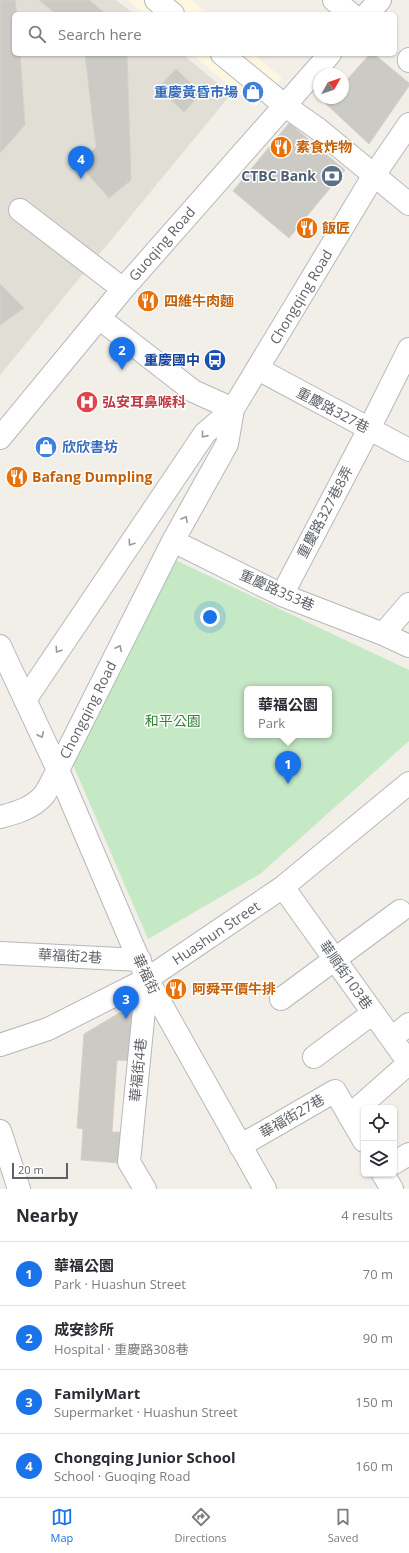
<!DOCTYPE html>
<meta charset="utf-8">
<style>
:root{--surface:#fff;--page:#f2f2f3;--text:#2b2b33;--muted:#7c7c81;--line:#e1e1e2;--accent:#1a73e8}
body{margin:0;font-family:"Open Sans","Noto Sans TC",sans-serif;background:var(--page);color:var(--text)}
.controls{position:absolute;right:12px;bottom:12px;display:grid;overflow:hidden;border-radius:6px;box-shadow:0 1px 3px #0004}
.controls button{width:36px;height:36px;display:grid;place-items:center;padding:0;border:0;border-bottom:1px solid var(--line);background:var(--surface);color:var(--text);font:20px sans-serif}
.compass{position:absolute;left:313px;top:68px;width:36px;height:36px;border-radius:50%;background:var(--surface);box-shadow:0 1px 3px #0004;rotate:50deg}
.scale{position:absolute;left:12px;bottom:10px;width:56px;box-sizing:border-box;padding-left:4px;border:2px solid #5f6368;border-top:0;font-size:11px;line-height:14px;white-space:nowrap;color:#5f6368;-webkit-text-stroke:3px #fff;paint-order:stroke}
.you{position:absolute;left:210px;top:617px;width:14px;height:14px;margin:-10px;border:3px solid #fff;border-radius:50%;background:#1a73e8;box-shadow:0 0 0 6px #1a73e833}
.badge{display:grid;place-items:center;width:26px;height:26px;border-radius:50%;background:var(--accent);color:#fff;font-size:13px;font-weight:700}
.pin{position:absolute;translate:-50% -33px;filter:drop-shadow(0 1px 2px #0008)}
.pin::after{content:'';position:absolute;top:21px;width:14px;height:12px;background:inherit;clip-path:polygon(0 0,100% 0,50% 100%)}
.popup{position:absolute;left:244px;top:686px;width:88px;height:52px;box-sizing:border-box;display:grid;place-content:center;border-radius:6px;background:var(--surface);filter:drop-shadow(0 1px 3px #0005);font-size:13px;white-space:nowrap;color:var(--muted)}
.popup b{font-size:15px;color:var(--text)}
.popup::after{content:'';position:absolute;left:50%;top:100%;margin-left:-8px;border:8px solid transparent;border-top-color:var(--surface)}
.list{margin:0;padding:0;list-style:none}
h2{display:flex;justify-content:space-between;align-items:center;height:52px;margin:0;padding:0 16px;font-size:17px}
h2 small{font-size:13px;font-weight:400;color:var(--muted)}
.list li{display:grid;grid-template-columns:26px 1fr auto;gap:12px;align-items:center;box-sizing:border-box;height:64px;padding:0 16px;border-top:1px solid var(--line)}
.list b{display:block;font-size:15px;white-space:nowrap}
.list p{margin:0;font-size:13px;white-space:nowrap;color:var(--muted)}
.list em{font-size:13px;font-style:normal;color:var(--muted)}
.icon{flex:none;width:22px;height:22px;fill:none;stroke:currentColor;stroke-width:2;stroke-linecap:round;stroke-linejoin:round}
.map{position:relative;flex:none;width:409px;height:1189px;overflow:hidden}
.search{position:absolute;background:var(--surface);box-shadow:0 1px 3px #0004;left:12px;right:12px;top:12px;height:44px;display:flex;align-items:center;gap:10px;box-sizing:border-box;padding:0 14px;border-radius:6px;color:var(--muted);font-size:15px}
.sheet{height:308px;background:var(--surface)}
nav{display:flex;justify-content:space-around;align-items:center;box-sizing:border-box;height:56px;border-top:1px solid var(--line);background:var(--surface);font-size:11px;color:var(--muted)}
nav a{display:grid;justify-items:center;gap:2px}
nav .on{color:var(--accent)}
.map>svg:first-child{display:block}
.commercial{fill:#fef7e0}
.education{fill:#e1ded6}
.green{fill:#c5e8c5;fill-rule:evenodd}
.building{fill:#cccac5;stroke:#d6d1c6}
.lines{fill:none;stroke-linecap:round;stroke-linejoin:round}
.minor-casing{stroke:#b5b8bc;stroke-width:24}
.minor{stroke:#fff;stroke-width:22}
.oneway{stroke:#979a9d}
.labels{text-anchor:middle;stroke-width:3;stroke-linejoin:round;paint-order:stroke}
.shop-label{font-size:14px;font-weight:bold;fill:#366cbe;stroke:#fff;text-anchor:end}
.food-label{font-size:14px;font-weight:bold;fill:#c56008;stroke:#fff;text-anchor:start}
.service-label{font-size:14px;font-weight:bold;fill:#4e5e75;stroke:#fff;text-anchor:end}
.street-label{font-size:14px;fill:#5f6368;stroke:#fff}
.transit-label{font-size:14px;font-weight:bold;fill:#164399;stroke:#fff;text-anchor:end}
.health-label{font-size:14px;font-weight:bold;fill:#be3a42;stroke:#fff;text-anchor:start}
.park-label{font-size:14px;fill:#348238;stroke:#fff}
</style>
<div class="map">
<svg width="409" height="1189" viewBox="0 0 409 1189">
<rect width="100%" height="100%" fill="#f1efe8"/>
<path class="commercial" d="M128,0H192L208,14H144Z
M192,54H254L282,78L255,107Z"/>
<path class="education" d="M0,0H116L134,14H14V54H182L231,94L0,375Z"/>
<path class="green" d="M173,559L409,670V741L260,874L148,939L71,760ZM247,689H329V735H247Z"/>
<path class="building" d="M0,0H15L17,14H14V54H20L25,125L0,153Z
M39,0H89L106,14H56Z
M85,54H127L131,180L109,198L79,164L96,147Z
M370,54H374L409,83V86L369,144L325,103L330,98H343V84Z
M176,69L201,93L184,112L158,88Z
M289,123L345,170L289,238L233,191Z
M0,284L24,308L0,325Z
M126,1009H135L131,1061L117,1060L112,1132H122L120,1163L81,1160L83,1129L77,1128L84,1034Z"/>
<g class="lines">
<g class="minor-casing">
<path id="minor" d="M156,0L173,14
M334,0L351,14
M367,14L380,0
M222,54L284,105L318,129L409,204
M409,59V61
M20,210L123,289
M99,318L193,391L233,409
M258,369L409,450
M0,438L123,289L330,54
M173,541L282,595L383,634L409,646
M282,595L369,429L409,349
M383,634L409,604
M0,646L58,770L147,979L265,1189
M25,700L205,433L233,409L374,175L409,124
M0,817C16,813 33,808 44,795C49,788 53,778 58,770L173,541L227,444L233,409
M283,887L409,1063
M0,953L140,960
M281,999L400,911
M392,1038L409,1024
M0,1045L48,1029L147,979L283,887L409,783
M314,1057L373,1013
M349,1116L409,1063
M0,1131L19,1189
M240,1146L335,1091L364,1141
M394,1163L409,1154
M383,1174L392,1189
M145,1189L129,1162L147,979"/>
</g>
<use href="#minor" class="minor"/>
</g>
<defs><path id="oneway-chevron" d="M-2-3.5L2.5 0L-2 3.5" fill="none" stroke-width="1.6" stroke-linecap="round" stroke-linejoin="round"/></defs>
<g class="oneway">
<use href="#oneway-chevron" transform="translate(204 435) rotate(129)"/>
<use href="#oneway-chevron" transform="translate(185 519) rotate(-61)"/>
<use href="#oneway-chevron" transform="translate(131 543) rotate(124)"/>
<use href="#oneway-chevron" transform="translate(119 648) rotate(-63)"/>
<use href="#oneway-chevron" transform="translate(58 650) rotate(124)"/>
<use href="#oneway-chevron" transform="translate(41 735) rotate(65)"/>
</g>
<defs>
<g id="shop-disc" transform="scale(1.15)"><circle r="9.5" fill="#3f7fe0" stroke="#fff"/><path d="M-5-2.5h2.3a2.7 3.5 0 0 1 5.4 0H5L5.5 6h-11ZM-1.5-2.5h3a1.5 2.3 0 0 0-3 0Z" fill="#fff"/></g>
<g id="restaurant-disc" transform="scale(1.15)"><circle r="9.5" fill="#e8710a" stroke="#fff"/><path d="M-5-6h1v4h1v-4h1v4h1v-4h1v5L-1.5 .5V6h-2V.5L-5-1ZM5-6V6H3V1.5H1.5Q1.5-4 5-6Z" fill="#fff"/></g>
<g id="bank-disc" transform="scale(1.15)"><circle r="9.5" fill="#5c6f8a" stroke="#fff"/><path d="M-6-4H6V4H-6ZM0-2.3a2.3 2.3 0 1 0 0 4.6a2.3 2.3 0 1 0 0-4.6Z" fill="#fff"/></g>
<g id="bus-disc" transform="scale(1.15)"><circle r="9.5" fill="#1a4fb4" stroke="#fff"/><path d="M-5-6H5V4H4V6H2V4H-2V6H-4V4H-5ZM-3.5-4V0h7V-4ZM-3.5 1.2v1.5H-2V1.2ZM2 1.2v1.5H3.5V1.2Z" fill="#fff"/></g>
<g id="hospital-disc" transform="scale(1.15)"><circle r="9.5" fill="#e0444e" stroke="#fff"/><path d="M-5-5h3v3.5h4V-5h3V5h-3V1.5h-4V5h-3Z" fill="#fff"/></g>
</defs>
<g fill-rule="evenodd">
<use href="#shop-disc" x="253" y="92"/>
<use href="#restaurant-disc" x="281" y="147"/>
<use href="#bank-disc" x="332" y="176"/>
<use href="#restaurant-disc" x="307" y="228"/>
<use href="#restaurant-disc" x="148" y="301"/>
<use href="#bus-disc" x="215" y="360"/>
<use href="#hospital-disc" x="87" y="402"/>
<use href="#shop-disc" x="46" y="447"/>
<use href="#restaurant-disc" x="17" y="477"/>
<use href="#restaurant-disc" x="176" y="989"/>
</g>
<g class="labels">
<g class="shop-label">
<text x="238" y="97">重慶黃昏市場</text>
<text x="62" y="452" text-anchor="start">欣欣書坊</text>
</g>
<g class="food-label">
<text x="296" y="152">素食炸物</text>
<text x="322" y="233">飯匠</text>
<text x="164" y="306">四維牛肉麵</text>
<text x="32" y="482">Bafang Dumpling</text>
<text x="192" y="994">阿舜平價牛排</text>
</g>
<g class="service-label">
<text x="316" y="181">CTBC Bank</text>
</g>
<g class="street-label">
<text transform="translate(162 244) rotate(-49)" y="5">Guoqing Road</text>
<text transform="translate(301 297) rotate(-59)" y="5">Chongqing Road</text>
<text transform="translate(333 410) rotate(28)" y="5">重慶路327巷</text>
<text transform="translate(325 512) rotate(-62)" y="5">重慶路327巷8弄</text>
<text transform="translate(277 590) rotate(24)" y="5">重慶路353巷</text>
<text transform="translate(88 710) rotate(-63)" y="5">Chongqing Road</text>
<text transform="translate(216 933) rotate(-34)" y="5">Huashun Street</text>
<text transform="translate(70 956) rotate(3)" y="5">華福街2巷</text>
<text transform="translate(146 974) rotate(65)" y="5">華福街</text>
<text transform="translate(346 975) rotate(55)" y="5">華順街103巷</text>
<text transform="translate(138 1070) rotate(-84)" y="5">華福街4巷</text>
<text transform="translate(292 1116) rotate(-30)" y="5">華福街27巷</text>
</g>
<g class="transit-label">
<text x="200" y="365">重慶國中</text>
</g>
<g class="health-label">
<text x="102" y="407">弘安耳鼻喉科</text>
</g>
<g class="park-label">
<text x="173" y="726">和平公園</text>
</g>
</g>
</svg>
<div class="controls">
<button><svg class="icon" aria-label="locate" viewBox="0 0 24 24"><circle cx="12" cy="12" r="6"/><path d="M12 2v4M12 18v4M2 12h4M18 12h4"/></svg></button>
<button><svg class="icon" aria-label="layers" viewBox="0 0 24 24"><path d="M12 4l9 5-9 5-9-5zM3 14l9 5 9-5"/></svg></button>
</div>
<svg class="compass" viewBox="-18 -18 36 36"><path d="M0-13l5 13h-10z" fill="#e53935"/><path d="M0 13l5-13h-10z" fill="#7c7c81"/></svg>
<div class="scale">20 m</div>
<div class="you"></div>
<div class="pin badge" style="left:288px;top:784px">1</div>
<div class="popup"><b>華福公園</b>Park</div>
<div class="pin badge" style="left:122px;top:370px">2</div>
<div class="pin badge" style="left:126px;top:1019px">3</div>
<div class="pin badge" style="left:81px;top:179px">4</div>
<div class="search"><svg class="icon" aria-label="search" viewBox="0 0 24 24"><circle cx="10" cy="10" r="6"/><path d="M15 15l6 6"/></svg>Search here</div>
</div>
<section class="sheet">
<h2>Nearby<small>4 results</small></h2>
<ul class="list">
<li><span class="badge">1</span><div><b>華福公園</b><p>Park · Huashun Street</p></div><em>70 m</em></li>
<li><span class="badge">2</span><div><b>成安診所</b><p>Hospital · 重慶路308巷</p></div><em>90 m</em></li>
<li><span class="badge">3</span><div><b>FamilyMart</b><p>Supermarket · Huashun Street</p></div><em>150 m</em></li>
<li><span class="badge">4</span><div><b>Chongqing Junior School</b><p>School · Guoqing Road</p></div><em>160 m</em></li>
</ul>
</section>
<nav>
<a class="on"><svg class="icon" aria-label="map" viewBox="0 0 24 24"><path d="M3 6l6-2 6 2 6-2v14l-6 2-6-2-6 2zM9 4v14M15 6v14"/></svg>Map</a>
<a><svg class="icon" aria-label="directions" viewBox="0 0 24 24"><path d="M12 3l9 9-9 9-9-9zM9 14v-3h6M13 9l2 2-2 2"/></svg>Directions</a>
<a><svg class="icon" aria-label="saved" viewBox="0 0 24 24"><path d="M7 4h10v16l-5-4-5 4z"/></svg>Saved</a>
</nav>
